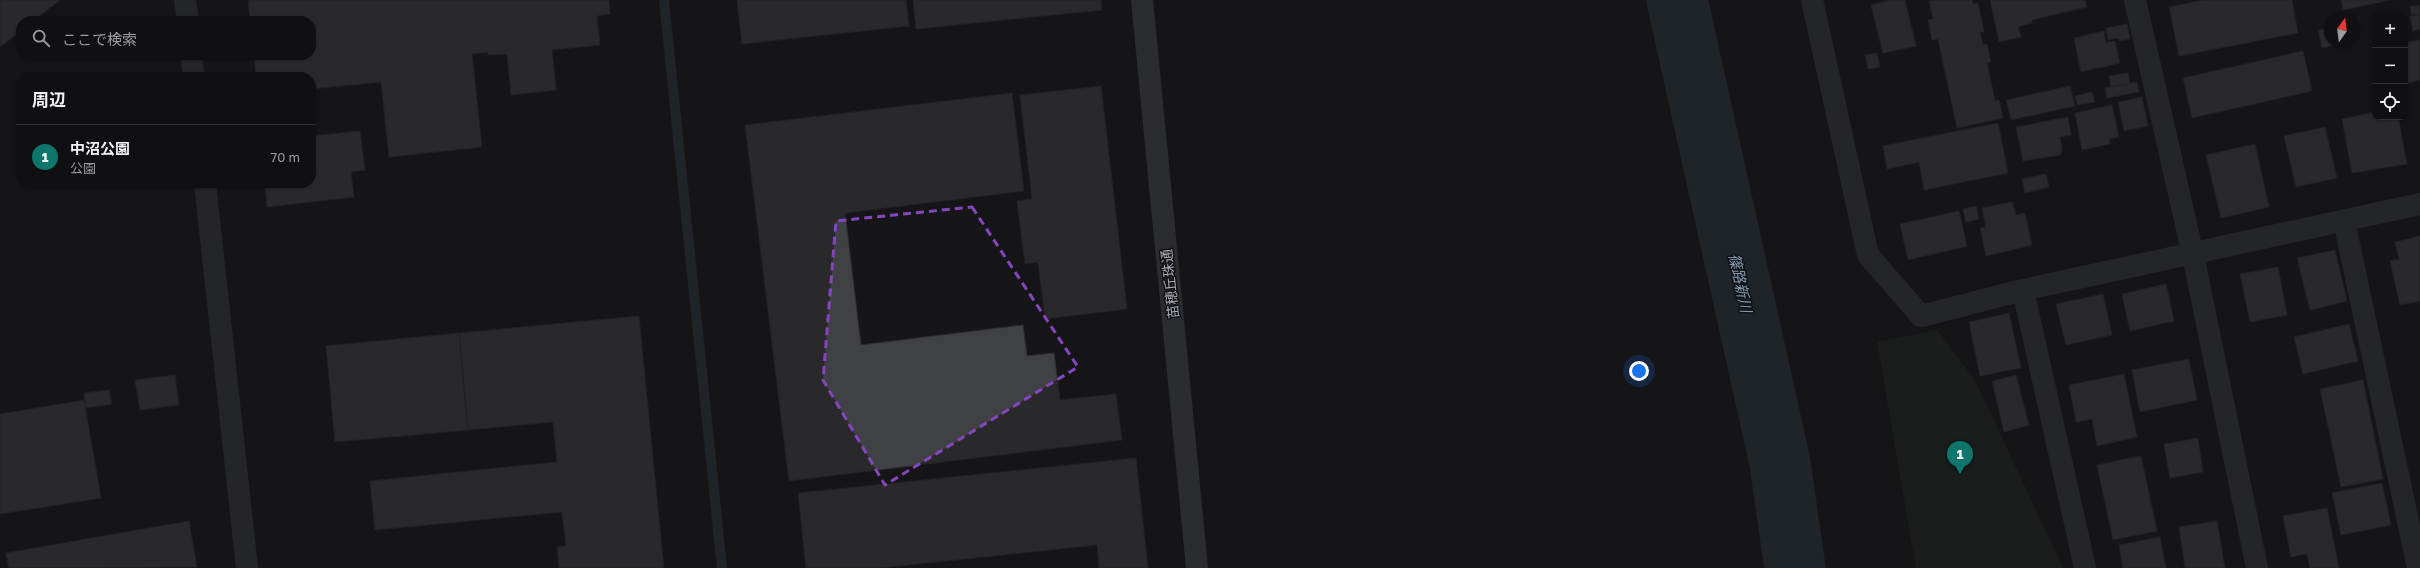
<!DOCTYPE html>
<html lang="ja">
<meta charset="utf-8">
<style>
:root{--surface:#101012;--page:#19191b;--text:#f1f3f6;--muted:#9c9d9f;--line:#303032;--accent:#0f766e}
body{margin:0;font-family:"Golos Text","Noto Sans JP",sans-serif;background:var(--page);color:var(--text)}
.controls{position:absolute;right:12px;top:12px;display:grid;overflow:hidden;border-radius:8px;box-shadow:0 1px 3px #0004}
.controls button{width:36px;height:36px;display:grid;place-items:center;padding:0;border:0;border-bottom:1px solid var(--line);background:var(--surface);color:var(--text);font:20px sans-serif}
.compass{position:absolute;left:2324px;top:12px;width:36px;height:36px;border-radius:50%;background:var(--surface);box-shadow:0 1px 3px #0004;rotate:14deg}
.you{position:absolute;left:1639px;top:371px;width:14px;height:14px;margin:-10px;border:3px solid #fff;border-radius:50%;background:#1a73e8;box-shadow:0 0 0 6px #1a73e833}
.badge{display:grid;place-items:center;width:26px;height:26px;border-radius:50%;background:var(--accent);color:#fff;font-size:13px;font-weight:700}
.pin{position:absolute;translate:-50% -33px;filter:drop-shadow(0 1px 2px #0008)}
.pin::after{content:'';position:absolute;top:21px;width:14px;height:12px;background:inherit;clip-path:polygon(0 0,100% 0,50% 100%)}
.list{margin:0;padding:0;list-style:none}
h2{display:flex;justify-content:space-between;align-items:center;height:52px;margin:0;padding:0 16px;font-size:17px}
h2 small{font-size:13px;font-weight:400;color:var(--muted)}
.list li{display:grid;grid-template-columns:26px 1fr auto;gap:12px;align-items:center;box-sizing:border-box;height:64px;padding:0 16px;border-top:1px solid var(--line)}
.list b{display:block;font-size:15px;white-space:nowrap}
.list p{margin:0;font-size:13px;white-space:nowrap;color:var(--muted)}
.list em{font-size:13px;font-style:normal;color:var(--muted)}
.icon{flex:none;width:22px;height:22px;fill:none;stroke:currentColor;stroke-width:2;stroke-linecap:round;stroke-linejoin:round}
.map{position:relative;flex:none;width:2420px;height:568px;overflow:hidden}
.search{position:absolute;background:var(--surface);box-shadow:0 1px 3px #0004;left:16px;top:16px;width:300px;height:44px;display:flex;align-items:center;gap:10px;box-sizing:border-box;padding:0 14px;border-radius:16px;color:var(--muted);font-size:15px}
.panel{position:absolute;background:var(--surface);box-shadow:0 1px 3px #0004;left:16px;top:72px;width:300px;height:116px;border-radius:16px}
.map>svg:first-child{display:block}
.green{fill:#1e261f}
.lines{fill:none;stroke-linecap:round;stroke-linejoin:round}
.stream{stroke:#2c353c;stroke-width:10}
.river{stroke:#2c353c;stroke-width:61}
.building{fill:#404145;stroke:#303034}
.street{stroke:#37383d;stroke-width:22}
.secondary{stroke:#45474d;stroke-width:22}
.marked{fill:none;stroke:#8446be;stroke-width:3;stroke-dasharray:8 5;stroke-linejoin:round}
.labels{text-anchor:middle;stroke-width:3;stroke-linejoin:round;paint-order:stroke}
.street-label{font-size:14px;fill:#a8adb8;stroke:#111113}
.water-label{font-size:15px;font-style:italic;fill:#7f9bb3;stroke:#111113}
</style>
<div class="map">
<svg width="2420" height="568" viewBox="0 0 2420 568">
<rect width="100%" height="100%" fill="#161618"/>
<path class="green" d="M1937,330L1975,380L2063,568H1916L1877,342Z"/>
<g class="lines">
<path class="stream" d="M664,0L722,568"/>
<path class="river" d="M1677,0L1780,463L1795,568"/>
</g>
<path class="building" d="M0,0H60L33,21H21V31L0,47Z
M248,0H609L610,14L597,16L600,45L552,50L556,90L511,95L507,54L488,55V52L472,54L482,147L389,157L381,82L311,89V77H256L254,55H311V21H250Z
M737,0H906L909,26L742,44Z
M913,0H1101L1102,10L916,29Z
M1891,0H1905L1916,46L1883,53L1871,5Z
M1935,0H1972L1973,4L1978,3L1984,32H1980L1983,45L1987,44L1991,62L1987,63L1995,101L1999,100L2003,118L1957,128L1938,39L1932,40L1928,20L1933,19L1929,1Z
M1990,0H2085L2087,7L2032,20V23L2018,27L2021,37L1999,42Z
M2204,0H2292L2298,33L2179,56L2169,7Z
M2341,0H2390L2343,10Z
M2420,5V14L2412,15L2410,7Z
M2420,15V29L2413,31L2410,16Z
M2127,24L2130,39L2119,41L2118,38L2108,40L2106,28Z
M2330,28V42H2337V45L2322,48L2318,30Z
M2104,31L2106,43L2115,41L2120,63L2081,72L2074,38Z
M2420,40V80L2405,84V43Z
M2303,51L2312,91L2192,118L2183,78Z
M1877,53L1880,67L1868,69L1865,55Z
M2128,73L2130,84L2111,87L2109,76Z
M2137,82L2139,92L2107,98L2105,88Z
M1101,86L1127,309L1045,319L1038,262L1025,264L1017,201L1032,199L1020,95Z
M2070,86L2075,106L2011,120L2006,100Z
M2092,92L2095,102L2077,105L2075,96Z
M1012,93L1024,191L845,213L861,345L1023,325L1027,356L1054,353L1060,400L1116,394L1122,440L789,481L745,125Z
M2142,97L2148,126L2124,131L2118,102Z
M2112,105L2119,137L2109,139L2110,144L2082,150L2075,113Z
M2375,112V117H2398L2407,164L2352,173L2342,119Z
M2068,117L2071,135L2060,137L2062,150L2060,155L2023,161L2016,127Z
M1998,123L2008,173L1924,190L1919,162L1887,169L1883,146Z
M2325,127L2337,178L2296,187L2284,136Z
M360,131L365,170L351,172L354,197L267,207L265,183H311V136Z
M2255,144L2269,207L2221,218L2206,155Z
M2046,174L2049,187L2025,193L2022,179Z
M2012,202L2016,215L2025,213L2032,245L1986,256L1980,228L1986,227L1982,208Z
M1976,206L1979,219L1966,222L1963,209Z
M1959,211L1967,246L1908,260L1900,224Z
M2420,236V301L2400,305L2390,261L2399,259L2395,242Z
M2335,250L2347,301L2310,310L2297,258Z
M2278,267L2287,315L2250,322L2240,274Z
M2166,284L2174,321L2130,331L2122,294Z
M2103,294L2112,335L2066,345L2056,304Z
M2009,313L2021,368L1980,376L1969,322Z
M639,316L664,568H559L557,547L566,546L562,512L375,530L370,481L557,462L553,422L468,430L459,333Z
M2349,324L2358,361L2303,374L2294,337Z
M459,333L468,430L335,442L326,346Z
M2189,359L2197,400L2140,412L2132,370Z
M2124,374L2137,437L2097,446L2092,419L2076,422L2069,385Z
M175,375L179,405L140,410L135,380Z
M2016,375L2029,425L2004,432L1992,381Z
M2363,380L2383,479L2341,487L2320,389Z
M109,390L112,404L86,408L84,393Z
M84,400L101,498L0,514V414Z
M2198,438L2203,472L2170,478L2164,444Z
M2141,456L2157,531L2113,540L2097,465Z
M1136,458L1148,568H1099L1097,545L880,568H806L798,493Z
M2382,483L2391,525L2341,535L2332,493Z
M2327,508L2339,568H2310L2307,554L2291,557L2283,516Z
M189,521L197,567L9,568L6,553Z
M2217,521L2225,568H2185L2179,527Z
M2160,537L2166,568H2123L2119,545Z"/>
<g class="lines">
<path class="street" d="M185,0L188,21
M1812,0L1868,255L1921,316L2023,290L2420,204
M2135,0L2193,255L2257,568
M191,55L194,77
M205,183L247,568
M2344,221L2418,568
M2023,290L2085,568"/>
<path class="secondary" d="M1142,0L1197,568"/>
</g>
<path d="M0 0H2420V568H0ZM972,207L1078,367L885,485L823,380L836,221Z" fill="#161618" fill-opacity=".55" fill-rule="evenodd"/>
<path class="marked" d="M972,207L1078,367L885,485L823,380L836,221Z"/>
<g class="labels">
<g class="street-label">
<text transform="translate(1170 284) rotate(-96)" y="5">苗穂丘珠通</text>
</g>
<g class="water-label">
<text transform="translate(1740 283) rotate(78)" y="5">篠路新川</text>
</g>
</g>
</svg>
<div class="controls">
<button>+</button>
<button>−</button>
<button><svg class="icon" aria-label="locate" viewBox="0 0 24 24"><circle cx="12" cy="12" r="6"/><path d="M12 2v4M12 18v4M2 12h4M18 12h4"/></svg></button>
</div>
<svg class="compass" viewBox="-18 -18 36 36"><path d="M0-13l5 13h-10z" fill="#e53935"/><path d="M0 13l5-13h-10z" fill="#9c9d9f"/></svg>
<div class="you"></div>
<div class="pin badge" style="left:1960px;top:474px">1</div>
<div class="search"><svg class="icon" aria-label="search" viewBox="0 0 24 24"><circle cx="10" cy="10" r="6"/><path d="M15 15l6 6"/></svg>ここで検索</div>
<section class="panel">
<h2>周辺<small></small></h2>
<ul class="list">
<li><span class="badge">1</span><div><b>中沼公園</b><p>公園</p></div><em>70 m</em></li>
</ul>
</section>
</div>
